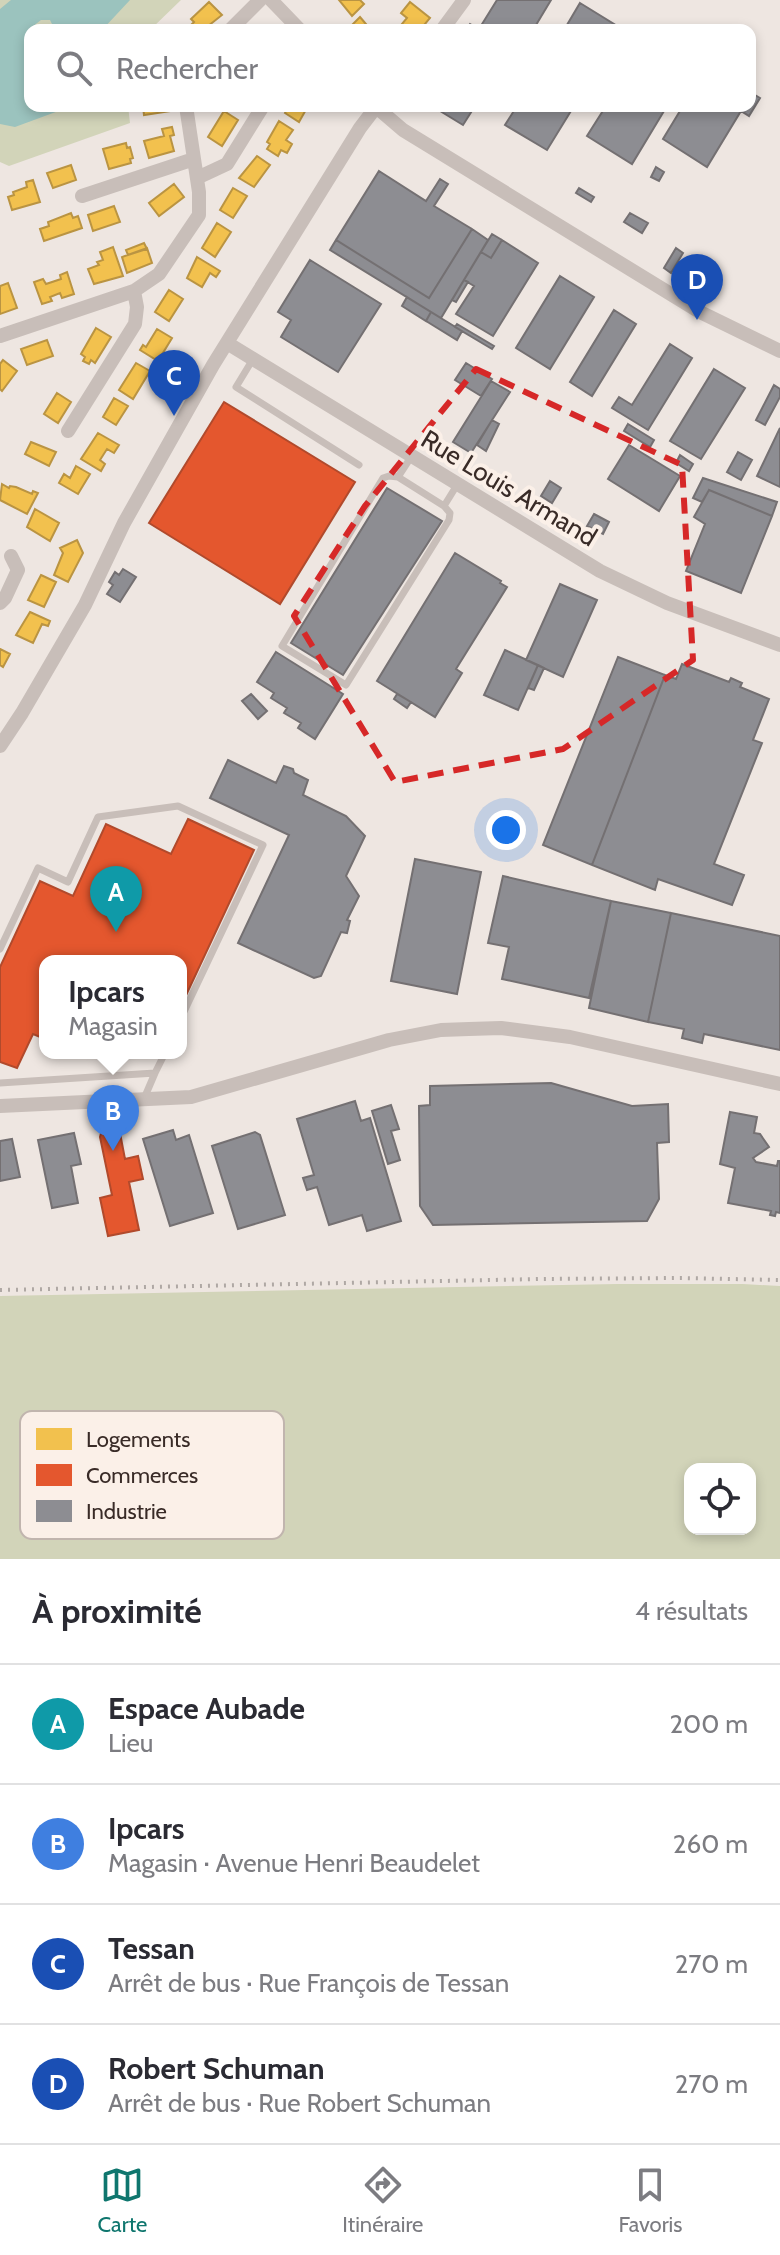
<!DOCTYPE html>
<html lang="fr">
<meta charset="utf-8">
<style>
:root{--surface:#fff;--page:#f2f2f3;--text:#2b2b33;--muted:#7c7c81;--line:#e1e1e2;--accent:#0f766e}
body{margin:0;font-family:Cabin,sans-serif;background:var(--page);color:var(--text)}
.controls{position:absolute;right:24px;bottom:24px;display:grid;overflow:hidden;border-radius:16px;box-shadow:0 4px 12px #0003}
.controls button{width:72px;height:72px;display:grid;place-items:center;padding:0;border:0;border-bottom:2px solid var(--line);background:var(--surface);color:var(--text);font:40px sans-serif}
.you{position:absolute;left:506px;top:830px;width:28px;height:28px;margin:-20px;border:6px solid #fff;border-radius:50%;background:#1a73e8;box-shadow:0 0 0 12px #1a73e833}
.badge{display:grid;place-items:center;width:52px;height:52px;border-radius:50%;background:var(--accent);color:#fff;font-size:26px;font-weight:700}
.pin{position:absolute;translate:-50% -66px;filter:drop-shadow(0 2px 4px #0008)}
.pin::after{content:'';position:absolute;top:42px;width:28px;height:24px;background:inherit;clip-path:polygon(0 0,100% 0,50% 100%)}
.popup{position:absolute;left:39px;top:955px;width:148px;height:104px;box-sizing:border-box;display:grid;place-content:center;border-radius:16px;background:var(--surface);filter:drop-shadow(0 2px 6px #0005);font-size:26px;white-space:nowrap;color:var(--muted)}
.popup b{font-size:30px;color:var(--text)}
.popup::after{content:'';position:absolute;left:50%;top:100%;margin-left:-16px;border:16px solid transparent;border-top-color:var(--surface)}
.list{margin:0;padding:0;list-style:none}
h2{display:flex;justify-content:space-between;align-items:center;height:104px;margin:0;padding:0 32px;font-size:34px}
h2 small{font-size:26px;font-weight:400;color:var(--muted)}
.list li{display:grid;grid-template-columns:52px 1fr auto;gap:24px;align-items:center;box-sizing:border-box;height:120px;padding:0 32px;border-top:2px solid var(--line)}
.list b{display:block;font-size:30px;white-space:nowrap}
.list p{margin:0;font-size:26px;white-space:nowrap;color:var(--muted)}
.list em{font-size:26px;font-style:normal;color:var(--muted)}
.icon{flex:none;width:44px;height:44px;fill:none;stroke:currentColor;stroke-width:2;stroke-linecap:round;stroke-linejoin:round}
.map{position:relative;flex:none;width:780px;height:1559px;overflow:hidden}
.search{position:absolute;background:var(--surface);box-shadow:0 4px 12px #0003;left:24px;right:24px;top:24px;height:88px;display:flex;align-items:center;gap:20px;box-sizing:border-box;padding:0 28px;border-radius:16px;color:var(--muted);font-size:30px}
.sheet{height:584px;background:var(--surface)}
nav{display:flex;justify-content:space-around;align-items:center;box-sizing:border-box;height:112px;border-top:2px solid var(--line);background:var(--surface);font-size:22px;color:var(--muted)}
nav a{display:grid;justify-items:center;gap:4px}
nav .on{color:var(--accent)}
.map>svg:first-child{display:block}
.green{fill:#d2d4b9;fill-rule:evenodd}
.water{fill:#9bc3be}
.homes{fill:#f2c14e;stroke:#ba9442;stroke-width:2}
.shops{fill:#e4572e;stroke:#b14a2c;stroke-width:2}
.industry{fill:#8d8d92;stroke:#747072;stroke-width:2}
.lines{fill:none;stroke-linecap:round;stroke-linejoin:round}
.lane{stroke:#c8beb9;stroke-width:7}
.street{stroke:#c8beb9;stroke-width:14}
.rail{stroke:#afa8a4;stroke-width:4;stroke-dasharray:2 6;stroke-linecap:butt}
.marked{fill:none;stroke:#d62828;stroke-width:6;stroke-dasharray:16 10;stroke-linejoin:round}
.labels{text-anchor:middle;stroke-width:8;stroke-linejoin:round;paint-order:stroke}
.street-label{font-size:26px;fill:#392b27;stroke:#fbf0e8}
.key{fill:#fbf0e8;stroke:#c1b5ae;stroke-width:2}
.key-label{font-size:22px;fill:#392b27}
</style>
<div class="map">
<svg width="780" height="1559" viewBox="0 0 780 1559">
<rect width="100%" height="100%" fill="#eee6e1"/>
<path class="green" d="M0,0H181L150,30H30V106H128L130,123L9,166L0,162Z
M617,1284H743L780,1286V1559H0V1296ZM690,1469H750V1529H690Z"/>
<path class="water" d="M11,0H130L102,30H55L50,20H41L32,27L30,106H72L15,127L0,124V9Z"/>
<path class="homes" d="M339,0H360L364,4L352,16Z
M209,2L222,15L203,30L198,27L195,30L191,25L194,22L191,19Z
M410,2L430,18L420,30H397L407,18L401,13Z
M360,17L371,30H347Z
M143,106H170L171,111L144,115Z
M289,106H308L299,122L285,113Z
M224,111L238,120L222,146L208,137Z
M279,121L293,130L286,140L292,144L287,153L281,150L278,156L267,149L270,144L267,142Z
M172,127L174,135L170,136L174,151L149,158L144,141L164,136L162,129Z
M126,143L127,148L130,147L133,158L130,159L131,163L109,169L103,149Z
M257,156L270,165L254,187L239,178Z
M71,165L76,180L53,188L47,173Z
M33,180L40,202L12,210L8,197L14,195L13,192L27,187L26,182Z
M174,184L184,197L159,216L149,203Z
M233,188L247,196L233,218L220,210Z
M114,206L120,222L93,231L88,215Z
M71,213L73,218L78,216L82,228L44,241L40,229L49,226L48,222Z
M217,223L231,232L215,257L202,248Z
M144,243L147,249L128,255L126,250Z
M113,247L123,276L94,284L88,269L99,265L97,262L103,260L100,252Z
M147,248L152,263L127,273L122,257Z
M197,257L220,271L216,277L210,273L202,287L187,278Z
M67,272L74,294L62,298L60,293L50,297L52,301L42,304L34,282L43,279L46,284L61,279L60,275Z
M8,283L17,308L0,314V286Z
M169,290L183,299L169,321L155,312Z
M96,328L111,337L95,363L91,360L89,364L83,361L85,357L81,354Z
M157,329L172,338L158,361L140,350L143,345L146,347Z
M47,340L53,356L27,365L21,349Z
M3,360L17,371L2,391L0,389V364Z
M136,363L150,371L133,399L119,390Z
M57,393L71,402L58,423L44,414Z
M114,398L128,406L116,425L103,417Z
M98,433L119,445L114,453L107,449L100,460L105,464L101,471L81,459Z
M31,442L56,452L49,466L25,454Z
M76,466L90,474L78,494L59,483L64,474L70,478Z
M2,484L9,488L10,486L16,487L32,494L33,491L38,493L27,514L0,500Z
M35,509L59,523L50,541L27,527Z
M77,540L83,553L68,582L54,575L63,553L60,548Z
M41,575L56,582L44,607L28,600Z
M30,612L50,621L48,626L42,624L33,643L16,635Z
M0,649L10,654L3,667L0,665Z"/>
<path class="shops" d="M224,402L355,482L280,604L149,523Z
M188,819L254,850L181,1006V961H45V1039L33,1034L17,1068L0,1062V967L40,881L73,896L106,824L171,854Z
M112,1131L113,1135L120,1133L125,1159L138,1156L143,1179L129,1182L139,1230L108,1236L100,1198L112,1195L100,1137L101,1133Z"/>
<path class="industry" d="M497,0H551L533,30H466L470,24L479,29Z
M580,3L622,29L621,30H564Z
M750,92L760,98L749,116L741,111L707,167L663,139L683,106H750Z
M432,106H475L463,125Z
M517,106H574L547,150L505,125Z
M606,106H667L632,164L587,136Z
M656,167L664,172L659,181L651,177Z
M379,171L426,201L440,179L448,184L434,206L472,229L429,298L336,240Z
M579,188L594,197L591,202L576,193Z
M630,213L648,223L642,233L624,222Z
M472,229L488,240L441,318L330,250L336,240L429,298Z
M492,234L502,240L491,258L481,252Z
M502,240L538,263L493,336L456,314L474,286L464,280L481,252L491,258Z
M676,248L683,253L671,273L664,268Z
M310,260L381,304L338,372L281,337L291,320L278,312Z
M560,276L594,297L550,369L516,348Z
M464,280L468,282L456,302L452,300Z
M407,297L431,312L426,321L402,306Z
M614,310L636,324L592,396L570,382Z
M431,312L462,331L457,340L426,321Z
M457,324L494,346L492,349L455,327Z
M670,344L692,358L648,430L612,408L619,397L632,405Z
M466,363L492,379L481,396L455,380Z
M714,369L745,388L701,459L670,441Z
M491,381L510,392L471,453L453,442Z
M774,385L780,389V397L765,425L756,420Z
M492,420L499,424L486,451L477,445Z
M628,424L654,440L650,447L624,431Z
M780,428V487L757,476Z
M629,445L680,476L659,511L608,479Z
M738,452L752,460L741,480L727,472Z
M680,455L693,464L689,471L676,463Z
M703,478L777,502L772,516L709,490L702,502L693,498Z
M550,481L561,488L552,503L541,496Z
M387,488L442,521L343,675L291,643Z
M709,490L772,516L741,593L686,571L705,524L694,517Z
M594,514L609,522L603,534L587,526Z
M455,553L501,581L500,583L507,587L456,669L462,673L435,717L377,681Z
M123,569L136,577L120,602L107,594L113,585L109,582L115,572L119,575Z
M560,584L597,600L563,677L526,660Z
M505,650L538,665L518,710L484,695Z
M276,652L343,694L315,739L298,728L301,723L284,713L287,708L271,698L274,693L257,682Z
M618,657L665,675L592,865L543,845Z
M682,664L729,682L731,678L742,683L740,687L769,699L753,740L762,743L714,864L744,875L732,905L658,879L655,890L592,865L665,675L676,679Z
M538,665L544,668L534,690L528,688Z
M251,694L267,711L258,719L242,701Z
M397,694L411,702L407,708L394,699Z
M228,760L276,783L284,766L293,769L294,773L308,780L303,795L346,816L365,836L346,876L359,896L347,920L350,921L347,933L341,932L321,976L314,978L238,943L289,835L210,798Z
M415,859L481,872L457,994L391,981Z
M503,876L611,901L589,998L502,979L509,947L488,943Z
M611,901L671,913L648,1022L589,1008Z
M671,913L780,936V1050L704,1034L702,1043L682,1038L684,1029L648,1022Z
M551,1083L632,1106L668,1104L669,1142L657,1143L659,1199L647,1221L433,1225L420,1206L419,1106L430,1105V1086Z
M355,1101L361,1121L370,1118L401,1221L367,1231L362,1215L329,1225L317,1187L307,1190L303,1178L314,1175L297,1119Z
M391,1105L399,1129L391,1131L400,1160L388,1164L372,1111Z
M730,1112L757,1117L754,1133L760,1134L769,1147L753,1158L756,1162L777,1166L778,1161H780V1213L776,1212L775,1216L770,1215L771,1211L728,1203L735,1168L720,1164Z
M173,1130L176,1140L189,1135L213,1213L170,1226L143,1139Z
M255,1132L260,1135L285,1215L238,1229L212,1146Z
M74,1133L81,1164L71,1166L78,1203L52,1208L38,1140Z
M12,1139L20,1177L0,1181V1141Z"/>
<g class="lines">
<path class="lane" d="M253,359L236,387L359,465
M411,457L398,477L389,476L383,478L282,646L346,685L449,520L450,513L444,506L457,485
M398,477L444,506
M0,949L38,868L68,882L98,817L178,806L263,845L181,1018
M0,1083L155,1073L165,1053
M143,1101L155,1073"/>
<path class="street" d="M271,0L300,30
M230,30L260,0
M442,30L464,0
M375,106L403,130L700,312L780,351
M197,178L227,164L263,106
M82,196L194,159
M0,336L134,291L159,274L199,215V192L186,106
M227,343L600,571L667,603L780,645
M68,431L135,324L137,307L134,291
M0,603L5,598L18,570L11,556
M0,746L22,713L85,605L124,523L213,365L360,128L376,107
M0,1106L191,1097L389,1040L441,1030L469,1029L501,1028L570,1037L780,1084"/>
<path class="rail" d="M0,1290L540,1279L680,1278L780,1280"/>
</g>
<path class="marked" d="M476,369L682,465L693,660L563,749L395,782L294,616L365,506Z"/>
<g class="labels">
<g class="street-label">
<text transform="translate(509 488) rotate(31)" y="9">Rue Louis Armand</text>
</g>
</g>
<rect x="20" y="1411" width="264" height="128" rx="12" class="key"/>
<rect x="36" y="1428" width="36" height="22" fill="#f2c14e"/>
<rect x="36" y="1464" width="36" height="22" fill="#e4572e"/>
<rect x="36" y="1500" width="36" height="22" fill="#8d8d92"/>
<g class="key-label">
<text x="86" y="1447">Logements</text>
<text x="86" y="1483">Commerces</text>
<text x="86" y="1519">Industrie</text>
</g>
</svg>
<div class="controls">
<button><svg class="icon" aria-label="locate" viewBox="0 0 24 24"><circle cx="12" cy="12" r="6"/><path d="M12 2v4M12 18v4M2 12h4M18 12h4"/></svg></button>
</div>
<div class="you"></div>
<div class="pin badge" style="left:116px;top:932px;background:#0f9aa8">A</div>
<div class="pin badge" style="left:113px;top:1151px;background:#3f7fe0">B</div>
<div class="popup"><b>Ipcars</b>Magasin</div>
<div class="pin badge" style="left:174px;top:416px;background:#1a4fb4">C</div>
<div class="pin badge" style="left:697px;top:320px;background:#1a4fb4">D</div>
<div class="search"><svg class="icon" aria-label="search" viewBox="0 0 24 24"><circle cx="10" cy="10" r="6"/><path d="M15 15l6 6"/></svg>Rechercher</div>
</div>
<section class="sheet">
<h2>À proximité<small>4 résultats</small></h2>
<ul class="list">
<li><span class="badge" style="background:#0f9aa8">A</span><div><b>Espace Aubade</b><p>Lieu</p></div><em>200 m</em></li>
<li><span class="badge" style="background:#3f7fe0">B</span><div><b>Ipcars</b><p>Magasin · Avenue Henri Beaudelet</p></div><em>260 m</em></li>
<li><span class="badge" style="background:#1a4fb4">C</span><div><b>Tessan</b><p>Arrêt de bus · Rue François de Tessan</p></div><em>270 m</em></li>
<li><span class="badge" style="background:#1a4fb4">D</span><div><b>Robert Schuman</b><p>Arrêt de bus · Rue Robert Schuman</p></div><em>270 m</em></li>
</ul>
</section>
<nav>
<a class="on"><svg class="icon" aria-label="map" viewBox="0 0 24 24"><path d="M3 6l6-2 6 2 6-2v14l-6 2-6-2-6 2zM9 4v14M15 6v14"/></svg>Carte</a>
<a><svg class="icon" aria-label="directions" viewBox="0 0 24 24"><path d="M12 3l9 9-9 9-9-9zM9 14v-3h6M13 9l2 2-2 2"/></svg>Itinéraire</a>
<a><svg class="icon" aria-label="saved" viewBox="0 0 24 24"><path d="M7 4h10v16l-5-4-5 4z"/></svg>Favoris</a>
</nav>
